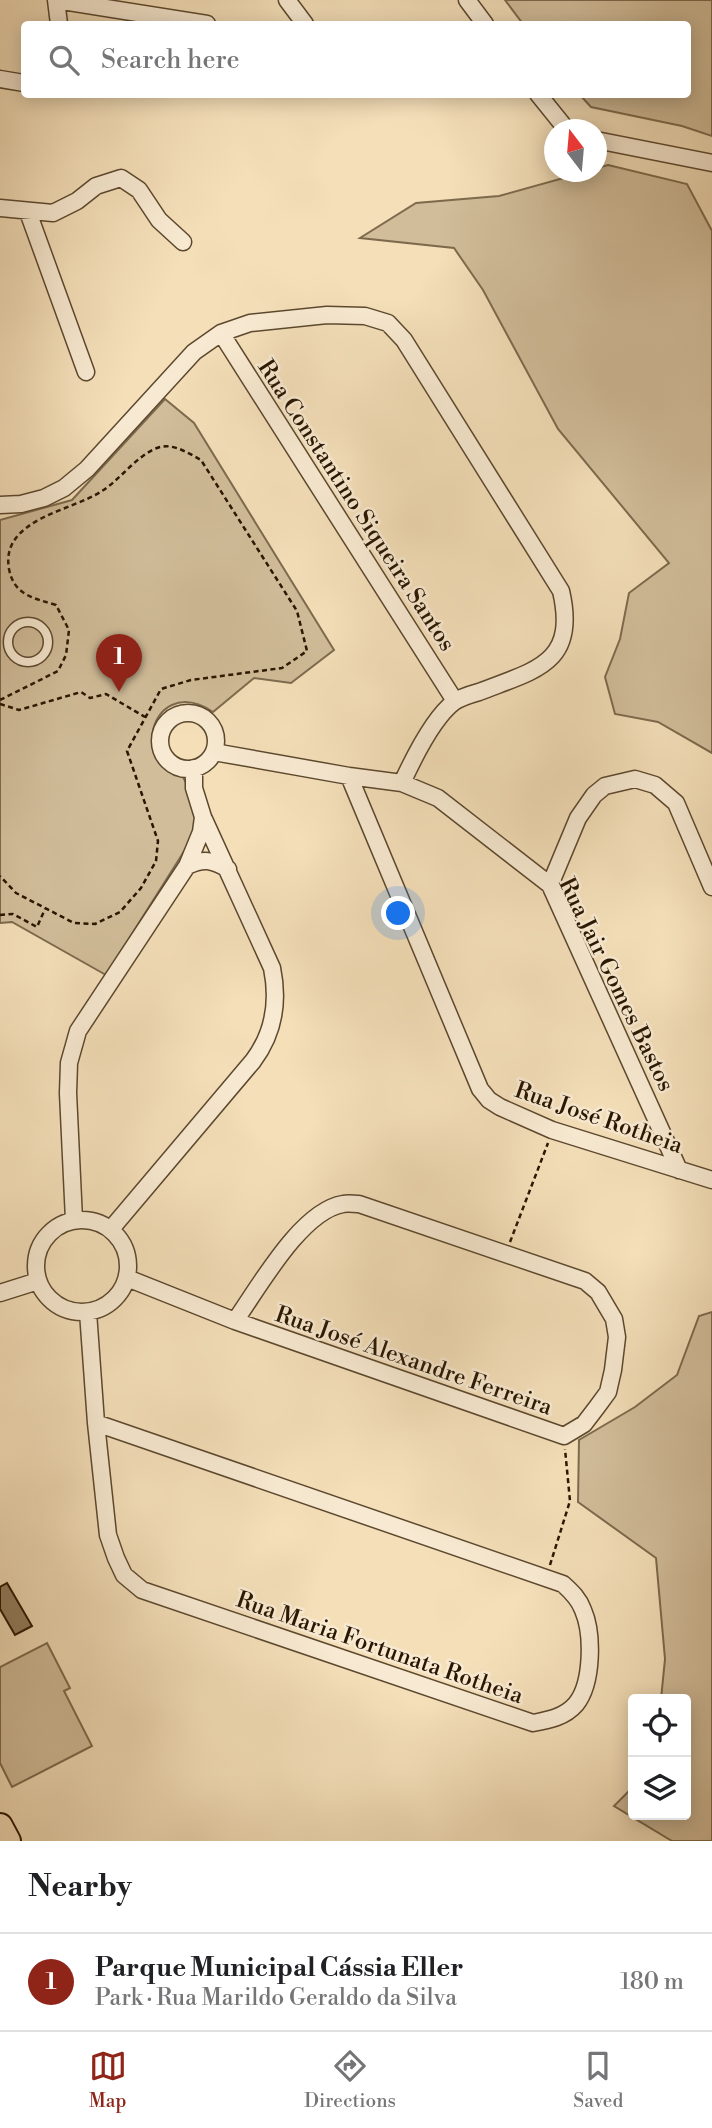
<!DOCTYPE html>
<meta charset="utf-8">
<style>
:root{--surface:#fff;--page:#f6f6f6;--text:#202124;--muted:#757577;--line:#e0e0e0;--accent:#8f2418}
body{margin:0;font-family:"Libre Bodoni",serif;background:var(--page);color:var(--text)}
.controls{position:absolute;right:21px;bottom:21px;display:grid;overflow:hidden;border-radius:7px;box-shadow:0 4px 18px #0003}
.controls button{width:63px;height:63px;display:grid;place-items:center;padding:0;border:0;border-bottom:2px solid var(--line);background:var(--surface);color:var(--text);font:35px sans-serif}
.compass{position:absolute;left:544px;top:119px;width:63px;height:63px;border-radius:50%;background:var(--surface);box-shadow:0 4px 18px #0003;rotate:344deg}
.you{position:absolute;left:399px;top:914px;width:24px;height:24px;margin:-18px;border:5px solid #fff;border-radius:50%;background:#1a73e8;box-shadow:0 0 0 10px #1a73e833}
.badge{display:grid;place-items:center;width:46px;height:46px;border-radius:50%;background:var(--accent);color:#fff;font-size:23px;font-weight:700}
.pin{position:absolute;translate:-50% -58px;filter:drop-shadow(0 2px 4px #0008)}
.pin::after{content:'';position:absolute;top:37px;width:24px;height:21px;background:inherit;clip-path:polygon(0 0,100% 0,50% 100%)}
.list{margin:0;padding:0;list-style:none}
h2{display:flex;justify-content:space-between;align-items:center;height:91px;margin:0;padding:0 28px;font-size:30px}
h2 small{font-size:23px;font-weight:400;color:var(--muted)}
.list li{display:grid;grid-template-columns:46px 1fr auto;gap:21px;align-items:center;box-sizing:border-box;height:98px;padding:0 28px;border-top:2px solid var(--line)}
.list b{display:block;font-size:26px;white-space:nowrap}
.list p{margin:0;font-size:23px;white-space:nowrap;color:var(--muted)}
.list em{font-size:23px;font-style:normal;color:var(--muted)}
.icon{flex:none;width:38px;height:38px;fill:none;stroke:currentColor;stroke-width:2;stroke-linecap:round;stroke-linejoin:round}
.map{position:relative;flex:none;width:712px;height:1841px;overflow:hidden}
.search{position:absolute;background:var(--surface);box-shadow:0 4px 18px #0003;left:21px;right:21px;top:21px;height:77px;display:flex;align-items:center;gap:18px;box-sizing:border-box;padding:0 24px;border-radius:7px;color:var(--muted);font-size:26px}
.sheet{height:189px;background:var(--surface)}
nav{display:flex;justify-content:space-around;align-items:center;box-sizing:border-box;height:98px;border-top:2px solid var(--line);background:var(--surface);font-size:19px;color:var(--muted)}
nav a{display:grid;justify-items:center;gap:4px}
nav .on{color:var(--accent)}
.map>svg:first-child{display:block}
.green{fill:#d1bd9a;stroke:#7d6a4d;stroke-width:2}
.building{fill:#937f60;stroke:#291600;stroke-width:2}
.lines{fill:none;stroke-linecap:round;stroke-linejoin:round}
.service-casing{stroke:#5c482e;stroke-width:11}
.minor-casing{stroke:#5c482e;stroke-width:19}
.primary-casing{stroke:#291600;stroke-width:28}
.path{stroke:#291600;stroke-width:2.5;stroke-dasharray:5 3.5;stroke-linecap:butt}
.service{stroke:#f8ead2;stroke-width:8}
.minor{stroke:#f8ead2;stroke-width:16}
.primary{stroke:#f4dfb9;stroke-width:24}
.labels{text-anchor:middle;stroke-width:5;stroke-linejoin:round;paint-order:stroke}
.street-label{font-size:23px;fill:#291600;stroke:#f8ead2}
</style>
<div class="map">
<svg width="712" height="1841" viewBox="0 0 712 1841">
<rect width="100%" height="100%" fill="#f4dfb9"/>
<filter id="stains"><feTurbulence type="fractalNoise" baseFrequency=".00286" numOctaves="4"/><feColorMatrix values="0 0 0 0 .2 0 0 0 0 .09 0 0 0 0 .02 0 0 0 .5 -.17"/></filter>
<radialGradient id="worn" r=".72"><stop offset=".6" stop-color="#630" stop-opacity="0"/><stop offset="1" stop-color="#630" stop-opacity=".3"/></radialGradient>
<path class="green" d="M505,0H712V136L682,126L591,107L580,95L688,94V24H523Z
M608,165L687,184L712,231V753L658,722L615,714L605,677L620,639L629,593L669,563L558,429L483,290L454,248L360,238L416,203L499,196L585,172H596L597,168Z
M165,399L194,423L334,650L291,683L254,678L213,712C201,704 187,698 172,705C150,715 145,749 166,764C173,769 178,769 183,777C194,797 199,812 195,834L106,975L12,922L0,923V520L72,500Z
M712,1312V1841H672L614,1806L633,1787V1815H686V1699H661L665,1659L656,1558L578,1502L579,1440L635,1407L677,1375L699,1316Z
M47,1643L70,1688L64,1691L92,1746L12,1787L0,1763V1667Z"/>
<path class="building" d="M7,1583L32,1626L15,1635L0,1609V1587Z"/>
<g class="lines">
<g class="service-casing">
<path id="service" d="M8 642a20 20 0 1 1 40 0a20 20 0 1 1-40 0Z"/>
</g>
<g class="minor-casing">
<path id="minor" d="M56,0L207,24
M56,0L59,24
M287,0L305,24
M467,0L485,24
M0,79L24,83
M538,94L567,130
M596,140L712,163
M0,208L53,213L77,201L96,186L121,178L139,190L159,220L183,242
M28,212L86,372
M221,333L455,701
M0,505L21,504L44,498L64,488L87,469L194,352L221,333L250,323L327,315L365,316L388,323L404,340L561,591C578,664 535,670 479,692C472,694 461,697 454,702C433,718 413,759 402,783
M160 741a28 28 0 1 1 56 0a28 28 0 1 1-56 0Z
M214,752L349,776L402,783L438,798L550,885L679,1170
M349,776L480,1089L489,1100L500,1107L552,1130L712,1180
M187,866C204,858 212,860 228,869
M550,885L578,818L594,795L605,786L635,779L655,785L676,803L712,887
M36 1266a46 46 0 1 1 92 0a46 46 0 1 1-92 0Z
M74,1220L68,1093L69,1063L78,1031L187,866L201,832L203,817
M111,1229L253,1061C274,1033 279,1002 272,968L203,817L194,788V768
M127,1278L235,1321L564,1436L584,1424L597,1407L608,1392L613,1370L617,1337L614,1319L598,1292L585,1281L359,1204C354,1204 348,1203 343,1204C301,1211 259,1287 235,1321
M0,1293L38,1281
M88,1312L96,1423L108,1535L116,1558L124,1575L142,1590L533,1723C549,1720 565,1717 576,1704C593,1683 593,1633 583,1610C579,1599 572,1592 563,1584L96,1423"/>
</g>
<g class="primary-casing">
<path id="primary" d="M0,1826L8,1841"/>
</g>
<path class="path" d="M0,700L58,671L66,655L69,630L56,605C33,598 14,595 9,569C0,519 72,511 102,491C122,478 135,457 157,448C172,442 188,453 201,460L297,611L307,651L282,668L191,680L161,689L127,751L158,841L156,861L141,888L120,912L95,924L74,923L16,893L0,876
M0,704L19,710L81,692L90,698L106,694L145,717
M0,915L13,914L37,927L45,909
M510,1242L548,1143
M550,1565L570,1501L565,1449"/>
<use href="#service" class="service"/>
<use href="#minor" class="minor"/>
<use href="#primary" class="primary"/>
</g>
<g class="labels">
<g class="street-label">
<text transform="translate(357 505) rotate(57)" y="8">Rua Constantino Siqueira Santos</text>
<text transform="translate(617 984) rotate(64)" y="8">Rua Jair Gomes Bastos</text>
<text transform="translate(599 1117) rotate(19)" y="8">Rua José Rotheia</text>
<text transform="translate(414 1360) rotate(19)" y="8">Rua José Alexandre Ferreira</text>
<text transform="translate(380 1647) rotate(19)" y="8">Rua Maria Fortunata Rotheia</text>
</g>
</g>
<rect width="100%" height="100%" filter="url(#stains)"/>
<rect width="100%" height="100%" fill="url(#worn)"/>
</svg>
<div class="controls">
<button><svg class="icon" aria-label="locate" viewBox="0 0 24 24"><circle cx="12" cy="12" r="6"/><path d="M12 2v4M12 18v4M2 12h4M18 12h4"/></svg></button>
<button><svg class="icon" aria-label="layers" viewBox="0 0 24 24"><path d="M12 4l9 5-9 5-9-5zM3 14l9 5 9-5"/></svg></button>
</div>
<svg class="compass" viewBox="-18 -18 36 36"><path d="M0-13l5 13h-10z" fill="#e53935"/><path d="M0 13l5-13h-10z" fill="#757577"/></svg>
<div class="you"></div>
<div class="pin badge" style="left:119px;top:692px">1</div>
<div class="search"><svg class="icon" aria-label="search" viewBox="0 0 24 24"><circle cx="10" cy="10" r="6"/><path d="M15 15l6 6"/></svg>Search here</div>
</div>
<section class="sheet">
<h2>Nearby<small></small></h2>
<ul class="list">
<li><span class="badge">1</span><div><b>Parque Municipal Cássia Eller</b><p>Park · Rua Marildo Geraldo da Silva</p></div><em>180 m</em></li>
</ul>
</section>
<nav>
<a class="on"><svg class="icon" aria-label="map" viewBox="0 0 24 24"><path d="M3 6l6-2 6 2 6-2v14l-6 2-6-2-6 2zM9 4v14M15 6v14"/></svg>Map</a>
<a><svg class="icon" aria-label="directions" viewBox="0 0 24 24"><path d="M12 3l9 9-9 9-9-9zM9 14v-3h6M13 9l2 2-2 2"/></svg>Directions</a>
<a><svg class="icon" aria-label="saved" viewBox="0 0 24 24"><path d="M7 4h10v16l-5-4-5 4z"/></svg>Saved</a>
</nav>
